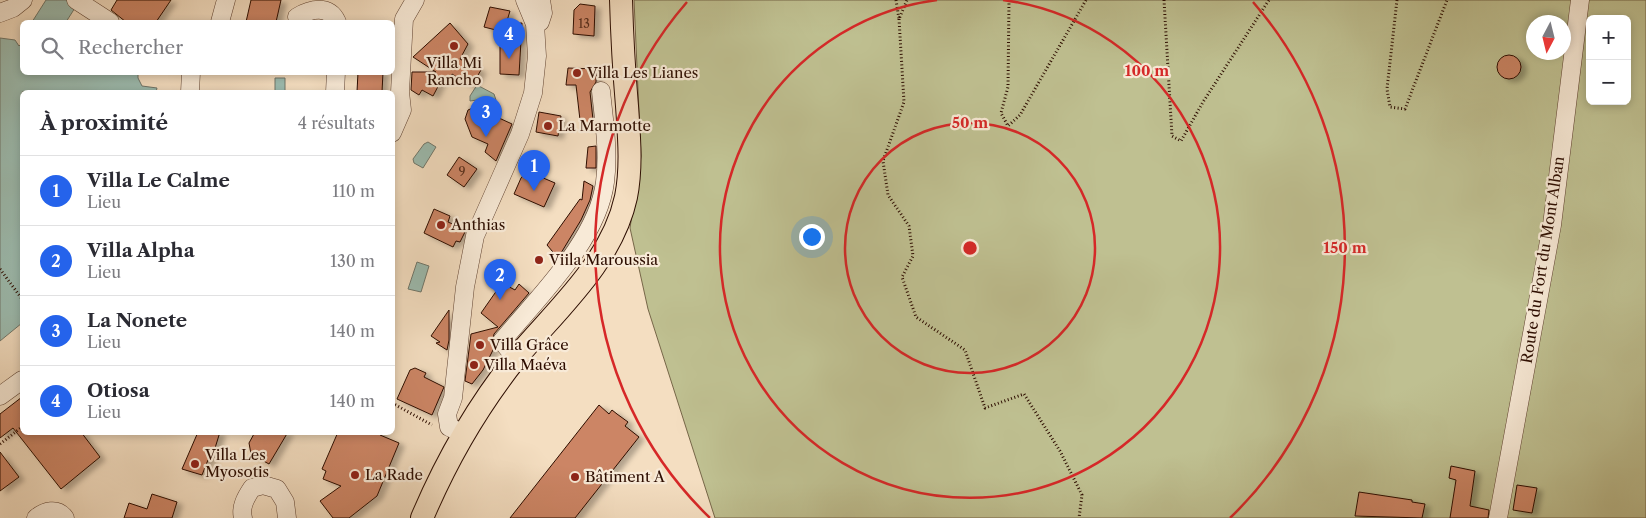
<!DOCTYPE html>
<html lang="fr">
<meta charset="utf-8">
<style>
:root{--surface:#fff;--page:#f2f2f3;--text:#2b2b33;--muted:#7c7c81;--line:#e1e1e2;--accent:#2563eb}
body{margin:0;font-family:"Libre Caslon Text",serif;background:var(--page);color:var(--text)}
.controls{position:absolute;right:15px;top:15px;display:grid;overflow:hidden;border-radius:8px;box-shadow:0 2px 8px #0003}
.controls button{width:45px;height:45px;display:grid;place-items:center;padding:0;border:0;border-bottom:1px solid var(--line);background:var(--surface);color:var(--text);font:25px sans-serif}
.compass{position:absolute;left:1526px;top:15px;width:45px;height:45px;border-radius:50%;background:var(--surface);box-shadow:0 2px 8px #0003;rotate:187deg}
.you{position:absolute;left:811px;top:236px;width:18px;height:18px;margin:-12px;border:4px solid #fff;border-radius:50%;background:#1a73e8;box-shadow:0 0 0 8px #1a73e833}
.badge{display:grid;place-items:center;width:32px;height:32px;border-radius:50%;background:var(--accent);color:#fff;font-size:16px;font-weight:700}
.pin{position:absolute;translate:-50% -41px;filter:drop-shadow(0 1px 2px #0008)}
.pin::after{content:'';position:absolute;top:26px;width:18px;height:15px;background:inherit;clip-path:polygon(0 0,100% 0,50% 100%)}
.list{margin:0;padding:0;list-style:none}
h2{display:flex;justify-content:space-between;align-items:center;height:65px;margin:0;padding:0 20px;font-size:21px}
h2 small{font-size:16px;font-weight:400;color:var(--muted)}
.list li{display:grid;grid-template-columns:32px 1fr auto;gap:15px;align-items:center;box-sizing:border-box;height:70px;padding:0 20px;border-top:1px solid var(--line)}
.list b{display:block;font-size:19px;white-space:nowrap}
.list p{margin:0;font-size:16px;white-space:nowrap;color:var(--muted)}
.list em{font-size:16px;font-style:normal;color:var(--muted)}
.icon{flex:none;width:28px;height:28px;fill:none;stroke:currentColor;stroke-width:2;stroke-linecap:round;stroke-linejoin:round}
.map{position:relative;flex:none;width:1646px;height:518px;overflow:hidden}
.search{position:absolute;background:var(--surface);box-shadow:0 2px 8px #0003;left:20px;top:20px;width:375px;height:55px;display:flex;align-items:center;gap:12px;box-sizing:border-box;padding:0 18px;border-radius:8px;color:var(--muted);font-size:19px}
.panel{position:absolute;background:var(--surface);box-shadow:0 2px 8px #0003;left:20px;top:90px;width:375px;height:345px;border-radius:8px}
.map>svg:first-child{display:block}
.green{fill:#bfc091;stroke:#766648;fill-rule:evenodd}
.water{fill:#9cbcb0;stroke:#70766a}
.building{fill:#cc8565;stroke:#2d0d00;filter:url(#shadow)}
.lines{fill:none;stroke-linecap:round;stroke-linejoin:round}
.minor-casing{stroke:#5f4130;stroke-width:19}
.major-casing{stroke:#2d0d00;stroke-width:24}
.path{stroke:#2d0d00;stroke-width:3;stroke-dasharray:1 2.5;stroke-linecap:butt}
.minor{stroke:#f8ead7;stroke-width:18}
.major{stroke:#f4dec1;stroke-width:22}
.ring{fill:none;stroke:#d62828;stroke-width:2.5}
.poi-dot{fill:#8f2418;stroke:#f8ead7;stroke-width:2}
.labels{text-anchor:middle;stroke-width:4.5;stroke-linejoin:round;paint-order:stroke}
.number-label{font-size:12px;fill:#552b19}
.poi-label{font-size:15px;fill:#2d0d00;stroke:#f8ead7;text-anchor:start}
.street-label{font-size:15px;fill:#2d0d00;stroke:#f8ead7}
.centre{fill:#d62828;stroke:#f8ead7;stroke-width:2.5}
.ring-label{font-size:15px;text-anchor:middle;font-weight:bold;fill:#d62828;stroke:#f8ead7;stroke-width:4.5;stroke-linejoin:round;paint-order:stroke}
</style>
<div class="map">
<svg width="1646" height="518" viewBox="0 0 1646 518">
<defs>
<filter id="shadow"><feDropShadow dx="5.5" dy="3" stdDeviation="2.5" flood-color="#0004"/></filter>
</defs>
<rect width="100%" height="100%" fill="#f4dec1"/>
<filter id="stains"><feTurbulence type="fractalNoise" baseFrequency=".004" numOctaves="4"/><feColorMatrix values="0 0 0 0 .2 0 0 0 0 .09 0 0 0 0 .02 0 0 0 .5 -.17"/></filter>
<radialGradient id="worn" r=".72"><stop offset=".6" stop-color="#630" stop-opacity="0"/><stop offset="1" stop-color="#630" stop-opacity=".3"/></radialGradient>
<path class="green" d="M634,0H1646V518H715L648,309L630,228L641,156ZM1590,19H1627V101H1590ZM1534,22H1564V52H1534Z"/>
<path class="water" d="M46,0H80L66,22H32Z
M0,38L15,40L19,46L22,43V72L138,73V78L142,86L157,88L156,92H22V323L0,341Z
M275,78H285V92H275Z
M477,85L494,94L496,100L493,105L487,106L477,100L470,101V96Z
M428,142L436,147L423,168L414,163L413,159L424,144Z
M417,262L429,266L421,292L408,289Z"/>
<path class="building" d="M117,0H171L156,22H126L111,10Z
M251,0H281L276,22H246Z
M580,4L595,6L594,36L573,34L574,10Z
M490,7L510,11L506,24L522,23L519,75L500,74V31L484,27Z
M450,23L468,44L460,59L481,70L474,82L469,85L452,74L449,81L443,77L433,96L422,90L419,95L411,90L412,72H436L413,57Z
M1497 67a12 12 0 1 1 24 0a12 12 0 1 1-24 0Z
M568,68L596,69V82L590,92L594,129L580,120L576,85H566Z
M358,72H383L382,92H357Z
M475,107L512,124L496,161L485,152L488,144L472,137L465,119L468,110Z
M539,112L561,116L558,136L536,132Z
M596,146V168H586L588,147Z
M459,157L477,169L464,187L447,175Z
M527,171L555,183L544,207L514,194L521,178Z
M584,181L593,186L590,200L581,220L558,258L547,245L580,199L582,200Z
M434,209L450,216L448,222L466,230L460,242L456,241L453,247L424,233Z
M502,283L515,290L519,284L529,293L494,334L492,343L494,348L483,370L472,384L465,381L471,334L498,327L481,313Z
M449,310V340L447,350L436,343L440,342L431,336Z
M415,368L426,373L424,377L444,387L432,415L397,399L410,370Z
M22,397V432H81L100,457L61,489L13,428L0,438V414Z
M599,405L609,414L612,410L617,414L628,422L625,426L639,437L575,518H510Z
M198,432H220L211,461L208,460L202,475L182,469Z
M255,432H288L269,464L251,454L249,443Z
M338,432H381L380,435L399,443L377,496L349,518H333L320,501L341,486L323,479L326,471L322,469Z
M0,452L19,477L0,491Z
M1451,466L1475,471L1470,506L1489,510L1488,518H1450L1456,480L1449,478Z
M1517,485L1537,488L1532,513L1513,510Z
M1359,492L1412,500V502L1425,504L1422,518L1355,516Z
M152,494L177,502L172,518H124L129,503L147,509Z"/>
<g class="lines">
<g class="minor-casing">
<path id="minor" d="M76,0L110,22
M0,13L13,8L23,0
M297,17C310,9 329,4 337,22
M220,22L226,0
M535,24L540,22L543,13L541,0
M190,92L191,72
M335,92L336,72
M392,133L402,110L400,92L404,19L415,0
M516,359L502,341C538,297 598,240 605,182C609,152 604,121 601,91
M0,396L22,380
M464,434L449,427L447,414L453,398L465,287L475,236L520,134L533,93L537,56L535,24L525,0
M36,518C45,511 57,507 65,518
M243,518C240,507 246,497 252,488L263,485L277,489L285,502L287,518
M1498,518L1552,225L1580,0"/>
</g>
<g class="major-casing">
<path id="major" d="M422,518C446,461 477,407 516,358C557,309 612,262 626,197C632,167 629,136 627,106C624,71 622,35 621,0"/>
</g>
<path class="path" d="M896,0L899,19L907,0
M1009,0L1008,87L1001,113L1008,126L1020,115L1086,0
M1164,0L1172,136L1181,141L1203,102L1269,0
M1397,0L1387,89L1390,107L1405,109L1447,0
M899,19L904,102L883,161L888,195L909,226L913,256L902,277L916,317L965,350L985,408L1024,394L1060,451L1082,495L1079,518
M0,269L22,299
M392,403L432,425
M0,444L22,427"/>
<use href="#minor" class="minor"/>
<use href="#major" class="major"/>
</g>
<g class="ring">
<circle cx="970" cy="248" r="125"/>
<path d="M1003 0A250 250 0 1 1 937 0"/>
<path d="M710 518A375 375 0 0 1 687 2M1253 2A375 375 0 0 1 1230 518"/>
</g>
<g class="poi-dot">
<circle cx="454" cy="46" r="5"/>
<circle cx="577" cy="73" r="5"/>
<circle cx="548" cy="126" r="5"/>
<circle cx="441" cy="225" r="5"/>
<circle cx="539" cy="260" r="5"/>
<circle cx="480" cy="345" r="5"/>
<circle cx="474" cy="365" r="5"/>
<circle cx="195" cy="464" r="5"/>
<circle cx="355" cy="475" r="5"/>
<circle cx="575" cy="477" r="5"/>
</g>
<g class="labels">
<g class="number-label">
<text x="584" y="28">13</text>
<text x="462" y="176">9</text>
</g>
<g class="poi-label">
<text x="454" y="68" text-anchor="middle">Villa Mi<tspan x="454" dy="17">Rancho</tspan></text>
<text x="587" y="78">Villa Les Lianes</text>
<text x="558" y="131">La Marmotte</text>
<text x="451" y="230">Anthias</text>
<text x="549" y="265">Viila Maroussia</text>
<text x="490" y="350">Villa Grâce</text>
<text x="484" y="370">Villa Maéva</text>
<text x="205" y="460">Villa Les<tspan x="205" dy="17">Myosotis</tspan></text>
<text x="365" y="480">La Rade</text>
<text x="585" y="482">Bâtiment A</text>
</g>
<g class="street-label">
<text transform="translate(1543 260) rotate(-81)" y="5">Route du Fort du Mont Alban</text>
</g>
</g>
<circle cx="970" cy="248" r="8" class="centre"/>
<g class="ring-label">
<text x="1147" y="76">100 m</text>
<text x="970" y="128">50 m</text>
<text x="1345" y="253">150 m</text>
</g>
<rect width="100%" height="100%" filter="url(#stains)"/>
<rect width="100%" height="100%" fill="url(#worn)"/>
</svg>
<div class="controls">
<button>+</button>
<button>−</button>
</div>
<svg class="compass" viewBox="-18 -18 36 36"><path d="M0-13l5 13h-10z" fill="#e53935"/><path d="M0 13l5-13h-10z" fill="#7c7c81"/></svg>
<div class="you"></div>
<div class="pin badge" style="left:534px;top:191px">1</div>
<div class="pin badge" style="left:500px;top:300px">2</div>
<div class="pin badge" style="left:486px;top:137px">3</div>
<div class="pin badge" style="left:509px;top:59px">4</div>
<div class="search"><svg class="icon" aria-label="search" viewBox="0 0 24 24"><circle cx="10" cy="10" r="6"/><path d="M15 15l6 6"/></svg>Rechercher</div>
<section class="panel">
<h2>À proximité<small>4 résultats</small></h2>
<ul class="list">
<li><span class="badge">1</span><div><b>Villa Le Calme</b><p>Lieu</p></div><em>110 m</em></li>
<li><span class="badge">2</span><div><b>Villa Alpha</b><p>Lieu</p></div><em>130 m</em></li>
<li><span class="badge">3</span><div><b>La Nonete</b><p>Lieu</p></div><em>140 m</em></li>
<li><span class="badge">4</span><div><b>Otiosa</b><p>Lieu</p></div><em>140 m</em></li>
</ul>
</section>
</div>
